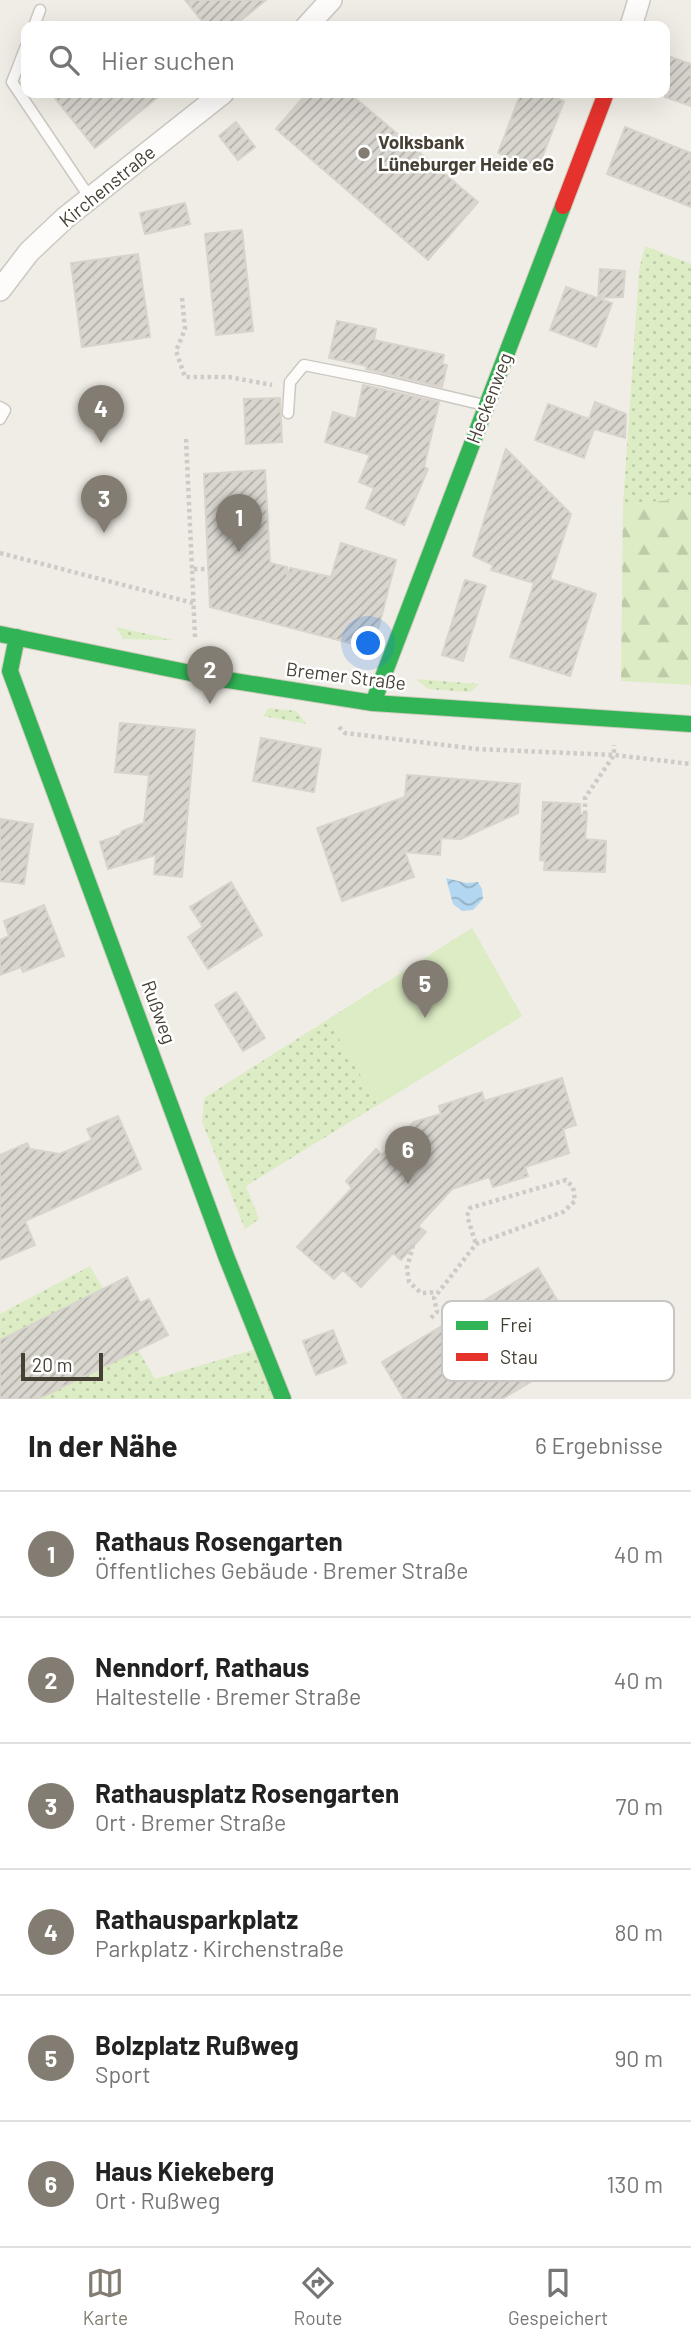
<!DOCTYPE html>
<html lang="de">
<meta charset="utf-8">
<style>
:root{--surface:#fff;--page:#f2f2f2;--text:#222;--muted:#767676;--line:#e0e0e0;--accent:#827c72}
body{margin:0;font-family:Barlow,sans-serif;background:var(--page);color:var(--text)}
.scale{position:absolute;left:21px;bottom:18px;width:82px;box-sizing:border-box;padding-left:7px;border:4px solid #463f33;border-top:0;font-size:19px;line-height:24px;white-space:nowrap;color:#463f33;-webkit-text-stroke:5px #fff;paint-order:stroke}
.you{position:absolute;left:369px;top:644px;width:24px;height:24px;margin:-18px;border:5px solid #fff;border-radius:50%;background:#1a73e8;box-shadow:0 0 0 10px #1a73e833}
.badge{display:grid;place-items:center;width:46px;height:46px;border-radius:50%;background:var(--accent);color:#fff;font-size:23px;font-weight:700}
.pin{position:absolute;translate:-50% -58px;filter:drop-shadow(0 2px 4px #0008)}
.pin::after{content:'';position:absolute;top:37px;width:24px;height:21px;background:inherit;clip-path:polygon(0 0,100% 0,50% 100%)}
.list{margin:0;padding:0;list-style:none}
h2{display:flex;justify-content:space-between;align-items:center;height:91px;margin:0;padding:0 28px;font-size:30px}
h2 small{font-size:23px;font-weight:400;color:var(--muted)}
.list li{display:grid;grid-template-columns:46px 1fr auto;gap:21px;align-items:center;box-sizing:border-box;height:126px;padding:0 28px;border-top:2px solid var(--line)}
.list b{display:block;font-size:26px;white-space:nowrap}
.list p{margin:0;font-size:23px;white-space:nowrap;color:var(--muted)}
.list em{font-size:23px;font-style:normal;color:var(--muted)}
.icon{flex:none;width:38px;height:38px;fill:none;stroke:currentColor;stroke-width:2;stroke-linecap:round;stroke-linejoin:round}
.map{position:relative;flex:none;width:691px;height:1399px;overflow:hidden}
.search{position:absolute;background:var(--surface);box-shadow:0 7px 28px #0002;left:21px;right:21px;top:21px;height:77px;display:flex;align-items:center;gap:18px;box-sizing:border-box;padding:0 24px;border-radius:14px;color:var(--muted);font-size:26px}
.sheet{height:847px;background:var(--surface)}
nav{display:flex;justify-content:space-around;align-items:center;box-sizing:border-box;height:98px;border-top:2px solid var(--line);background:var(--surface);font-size:19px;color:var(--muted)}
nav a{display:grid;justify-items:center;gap:4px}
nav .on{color:var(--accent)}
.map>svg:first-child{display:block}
.grass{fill:url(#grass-dots)}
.forest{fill:url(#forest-firs)}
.park{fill:#dcecc4}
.water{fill:url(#water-waves)}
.building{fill:url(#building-hatch);stroke:#d8d4cc;stroke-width:2}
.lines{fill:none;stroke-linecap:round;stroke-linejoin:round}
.lane-casing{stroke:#ccc9c2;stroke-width:13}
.street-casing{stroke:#ccc9c2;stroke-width:24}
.fast-casing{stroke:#d0cbbd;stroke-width:18}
.jam-casing{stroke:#d0cbbd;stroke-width:18}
.path{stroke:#cecbc6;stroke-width:4.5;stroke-dasharray:3.5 3.5;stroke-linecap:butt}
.lane{stroke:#fdfcfb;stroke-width:10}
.street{stroke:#fdfcfb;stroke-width:21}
.fast{stroke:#30b455;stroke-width:16}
.jam{stroke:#e5322d;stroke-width:16}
.poi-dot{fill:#827c72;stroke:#fff;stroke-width:2.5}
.labels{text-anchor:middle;stroke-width:5;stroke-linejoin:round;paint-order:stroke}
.poi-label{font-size:19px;font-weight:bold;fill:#463f33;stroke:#fff;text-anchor:start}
.street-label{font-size:19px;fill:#463f33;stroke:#fff}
.key{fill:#fff;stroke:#c8c5c2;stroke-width:2}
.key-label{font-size:19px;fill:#463f33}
</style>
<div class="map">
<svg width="691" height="1399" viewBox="0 0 691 1399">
<defs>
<pattern id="grass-dots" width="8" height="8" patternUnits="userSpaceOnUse" patternTransform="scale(1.75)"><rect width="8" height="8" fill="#dcecc4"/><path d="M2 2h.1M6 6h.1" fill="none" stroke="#becba9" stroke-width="1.8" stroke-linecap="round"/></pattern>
<pattern id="forest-firs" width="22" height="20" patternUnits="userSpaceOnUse" patternTransform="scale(1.75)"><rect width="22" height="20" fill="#dcecc4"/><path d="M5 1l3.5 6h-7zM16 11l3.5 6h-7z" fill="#becba9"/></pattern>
<pattern id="water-waves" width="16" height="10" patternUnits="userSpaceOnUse" patternTransform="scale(1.75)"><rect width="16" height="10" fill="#b3d7f1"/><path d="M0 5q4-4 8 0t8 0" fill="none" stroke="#93b0c4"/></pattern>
<pattern id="building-hatch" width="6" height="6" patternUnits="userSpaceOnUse" patternTransform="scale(1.75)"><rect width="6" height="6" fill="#d9d6cf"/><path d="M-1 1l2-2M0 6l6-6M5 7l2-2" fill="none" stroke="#b2afa9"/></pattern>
</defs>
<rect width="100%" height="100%" fill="#f0ede6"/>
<path class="grass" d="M645,246L691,264V498L623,505L639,270Z
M116,627L174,640L123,639Z
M416,679L480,684L470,692L428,689Z
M269,708L296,711L307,724L263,716Z
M472,928L522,1016L246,1186L259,1219L245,1229L202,1122L204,1098Z
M90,1266L155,1379L256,1349L275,1399H0V1314Z"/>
<path class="forest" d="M691,498V685L621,681L623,505Z"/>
<path class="park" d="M472,928L522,1016L378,1105L328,1020Z"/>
<path class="water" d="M446,878L466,883L478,882L482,889L483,899L473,910L462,911L453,904Z"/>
<path class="building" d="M185,0H266L234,26H206Z
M665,55L691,64V106L665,97Z
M51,93H163L95,148Z
M307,93H349L478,202L428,260L276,129Z
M521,93H543L564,101L538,168L498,153Z
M236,122L255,147L238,160L219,136Z
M625,127L691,153V207L607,174Z
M185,203L190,224L145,234L140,213Z
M242,230L253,331L216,335L205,234Z
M138,254L150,337L82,347L71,263Z
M600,269L625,271L623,297L598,298Z
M566,287L612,303L596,347L550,330Z
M337,321L376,329L374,340L444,355L442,364L447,365L442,387L366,369L367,366L329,358Z
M363,385L439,402L424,467L428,469L404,525L366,508L374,488L359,482L370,455L325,442L333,412L356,419Z
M280,398L282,442L246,444L244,399Z
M595,402L626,414L625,438L594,429L584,458L535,440L548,404L589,419Z
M506,449L571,514L550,579L596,594L570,676L510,657L534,583L491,570L493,565L473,556Z
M265,470L270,563L287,567V577L290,568L331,577L341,543L396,560L373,649L210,607L204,474Z
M465,580L486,586L463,661L442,655Z
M120,723L195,730L182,877L154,874L156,855L108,869L100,842L120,835L122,831L144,823L149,775L115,772Z
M261,738L321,749L314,792L253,781Z
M407,775L520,784L518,813L461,839L441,838L440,855L405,852L414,877L342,901L317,828L405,797Z
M543,802L580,804V814H587L585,839L606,841L605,872L544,870L545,861L540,860Z
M0,819L33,824L24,884L0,881Z
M231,882L262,935L208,969L188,937L203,927L190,907Z
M44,905L64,956L23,972L21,967L0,975V940L9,936L4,921Z
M236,992L265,1038L243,1051L215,1005Z
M562,1078L576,1125L563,1129L569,1153L525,1167L528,1176L493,1187L489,1177L452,1189L418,1226L426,1232L401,1260L393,1253L361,1287L343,1270L334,1279L297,1247L352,1188L346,1181L376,1149L382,1155L414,1122L441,1114L439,1106L482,1092L484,1101Z
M118,1116L141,1169L25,1221L35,1245L0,1260V1155L27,1143L30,1149L60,1154L92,1140L87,1129Z
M538,1268L586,1349L502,1399H404L382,1362Z
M127,1277L140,1303L149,1299L168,1335L38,1399H0V1340Z
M333,1330L346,1363L316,1375L303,1341Z"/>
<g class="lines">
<g class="lane-casing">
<path id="lane" d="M34,26L40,10
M26,46L12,82L90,198
M0,407L5,410L0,419
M288,413L290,382L304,365L379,380L484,405"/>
</g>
<g class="street-casing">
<path id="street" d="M307,26L331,0
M631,26L639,0
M0,290L29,252L65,218L223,93"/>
</g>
<g class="fast-casing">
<path id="fast" d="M0,634L215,678L373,703L691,724
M17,637L10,671L226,1256L283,1399
M373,703L563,206"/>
</g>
<g class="jam-casing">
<path id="jam" d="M563,206L606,93"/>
</g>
<path class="path" d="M182,298L185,329L176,351L185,377H229L272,385
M186,439L192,569
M0,553L193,603
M195,637L192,569H209
M339,727L345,733L477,749L614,755L691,764
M585,814V798L614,755V745
M413,1245L407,1268L409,1282L421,1293L438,1292
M431,1318L437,1312L434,1298L476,1244L563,1212L575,1201L573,1187L566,1180L470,1208L467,1216L476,1244"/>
<use href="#lane" class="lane"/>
<use href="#street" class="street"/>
<use href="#fast" class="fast"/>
<use href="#jam" class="jam"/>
</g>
<circle class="poi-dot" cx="364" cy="153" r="7"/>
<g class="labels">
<g class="poi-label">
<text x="378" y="149">Volksbank<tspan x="378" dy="22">Lüneburger Heide eG</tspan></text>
</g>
<g class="street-label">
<text transform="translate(107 186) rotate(-39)" y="7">Kirchenstraße</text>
<text transform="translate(489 398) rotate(-69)" y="7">Heckenweg</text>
<text transform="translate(346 676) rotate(7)" y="7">Bremer Straße</text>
<text transform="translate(159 1012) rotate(70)" y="7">Rußweg</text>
</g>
</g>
<rect x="442" y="1301" width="232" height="80" rx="10" class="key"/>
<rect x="456" y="1321" width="32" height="9" fill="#30b455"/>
<rect x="456" y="1353" width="32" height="8" fill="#e5322d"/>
<g class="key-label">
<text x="500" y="1332">Frei</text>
<text x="500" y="1364">Stau</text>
</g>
</svg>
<div class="scale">20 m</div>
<div class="you"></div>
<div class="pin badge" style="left:239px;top:552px">1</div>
<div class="pin badge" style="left:210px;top:704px">2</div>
<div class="pin badge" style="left:104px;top:533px">3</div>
<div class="pin badge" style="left:101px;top:443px">4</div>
<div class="pin badge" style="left:425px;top:1018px">5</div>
<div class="pin badge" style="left:408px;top:1184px">6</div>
<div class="search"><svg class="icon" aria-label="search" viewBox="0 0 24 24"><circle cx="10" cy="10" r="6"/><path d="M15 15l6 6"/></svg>Hier suchen</div>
</div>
<section class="sheet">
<h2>In der Nähe<small>6 Ergebnisse</small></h2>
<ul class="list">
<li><span class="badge">1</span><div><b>Rathaus Rosengarten</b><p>Öffentliches Gebäude · Bremer Straße</p></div><em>40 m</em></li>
<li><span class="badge">2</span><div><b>Nenndorf, Rathaus</b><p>Haltestelle · Bremer Straße</p></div><em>40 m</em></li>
<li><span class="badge">3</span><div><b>Rathausplatz Rosengarten</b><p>Ort · Bremer Straße</p></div><em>70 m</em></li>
<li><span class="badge">4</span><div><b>Rathausparkplatz</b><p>Parkplatz · Kirchenstraße</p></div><em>80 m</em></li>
<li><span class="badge">5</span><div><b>Bolzplatz Rußweg</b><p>Sport</p></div><em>90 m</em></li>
<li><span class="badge">6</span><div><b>Haus Kiekeberg</b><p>Ort · Rußweg</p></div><em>130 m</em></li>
</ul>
</section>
<nav>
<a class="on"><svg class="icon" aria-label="map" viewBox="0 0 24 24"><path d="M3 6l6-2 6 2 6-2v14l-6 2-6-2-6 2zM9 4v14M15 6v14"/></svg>Karte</a>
<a><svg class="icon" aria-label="directions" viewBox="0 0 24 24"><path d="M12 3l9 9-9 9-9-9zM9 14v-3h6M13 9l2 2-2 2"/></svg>Route</a>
<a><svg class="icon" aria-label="saved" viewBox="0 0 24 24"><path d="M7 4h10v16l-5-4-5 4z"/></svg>Gespeichert</a>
</nav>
